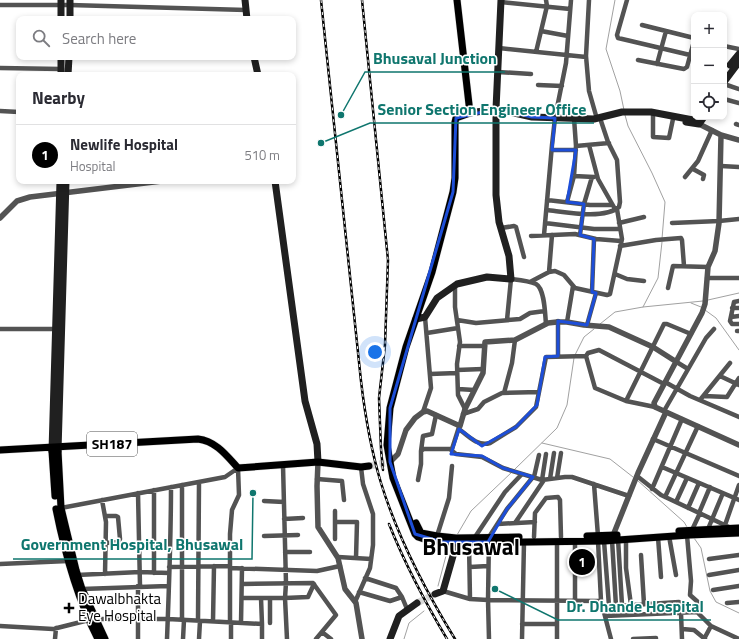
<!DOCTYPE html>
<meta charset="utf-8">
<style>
:root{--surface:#fff;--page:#f7f7f7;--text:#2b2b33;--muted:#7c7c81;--line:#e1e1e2;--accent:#000}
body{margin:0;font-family:"Titillium Web",sans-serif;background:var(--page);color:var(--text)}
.controls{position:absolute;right:12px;top:12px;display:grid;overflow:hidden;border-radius:8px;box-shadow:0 2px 6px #0003}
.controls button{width:36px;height:36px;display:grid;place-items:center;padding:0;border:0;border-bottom:1px solid var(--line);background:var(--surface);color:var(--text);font:20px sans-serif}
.you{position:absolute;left:375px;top:352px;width:14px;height:14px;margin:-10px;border:3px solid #fff;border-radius:50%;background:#1a73e8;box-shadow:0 0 0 6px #1a73e833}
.badge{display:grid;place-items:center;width:26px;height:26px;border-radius:50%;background:var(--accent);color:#fff;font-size:13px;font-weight:700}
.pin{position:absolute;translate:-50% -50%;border:2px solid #fff;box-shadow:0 1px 4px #0006}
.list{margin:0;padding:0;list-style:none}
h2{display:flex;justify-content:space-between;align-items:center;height:52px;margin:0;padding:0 16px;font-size:17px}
h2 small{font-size:13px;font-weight:400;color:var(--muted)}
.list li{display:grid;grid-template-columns:26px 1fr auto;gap:12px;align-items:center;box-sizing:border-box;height:60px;padding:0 16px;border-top:1px solid var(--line)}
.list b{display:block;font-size:15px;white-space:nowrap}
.list p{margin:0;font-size:13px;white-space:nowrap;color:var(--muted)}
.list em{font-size:13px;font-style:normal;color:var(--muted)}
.icon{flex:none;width:22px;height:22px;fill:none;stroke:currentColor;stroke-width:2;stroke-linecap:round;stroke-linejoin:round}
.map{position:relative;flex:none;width:739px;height:639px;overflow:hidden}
.search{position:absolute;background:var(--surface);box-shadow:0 2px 6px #0003;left:16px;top:16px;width:280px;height:44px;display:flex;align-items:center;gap:10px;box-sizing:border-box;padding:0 14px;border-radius:8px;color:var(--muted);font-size:15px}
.panel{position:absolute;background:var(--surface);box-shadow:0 2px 6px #0003;left:16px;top:72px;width:280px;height:112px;border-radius:8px}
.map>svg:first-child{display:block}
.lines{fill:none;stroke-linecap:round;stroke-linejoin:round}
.stream{stroke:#a1a1a1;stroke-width:1}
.secondary-tunnel{stroke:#d9d9d9;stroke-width:7;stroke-dasharray:7 3.5;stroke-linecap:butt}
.primary-tunnel{stroke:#d9d9d9;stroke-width:7;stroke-dasharray:7 3.5;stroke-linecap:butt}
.primary-casing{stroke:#dbdbdb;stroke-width:8}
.minor{stroke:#535353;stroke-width:4.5}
.tertiary{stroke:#535353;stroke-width:5.5}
.secondary{stroke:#202020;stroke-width:7}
.primary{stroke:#000;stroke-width:7}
.rail-casing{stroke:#000;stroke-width:2.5}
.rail{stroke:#fff;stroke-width:1;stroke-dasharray:3;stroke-linecap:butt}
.marked{fill:none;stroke:#1d4ed8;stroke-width:3;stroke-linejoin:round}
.poi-dot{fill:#000;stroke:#fff;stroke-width:1.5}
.labels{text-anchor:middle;stroke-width:3;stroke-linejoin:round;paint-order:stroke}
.shield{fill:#fff;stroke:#4c4c4c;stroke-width:1}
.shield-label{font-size:14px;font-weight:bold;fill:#000}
.poi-label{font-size:15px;fill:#000;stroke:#fff;text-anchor:start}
.town-label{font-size:23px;font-weight:bold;fill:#000;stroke:#fff}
.leader{fill:none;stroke:#0f766e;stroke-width:1.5}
.callout-dot{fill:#0f766e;stroke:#fff;stroke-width:1.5}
.callout-label{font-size:16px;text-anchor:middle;font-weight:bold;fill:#0f766e;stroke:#fff;stroke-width:3;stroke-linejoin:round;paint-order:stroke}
</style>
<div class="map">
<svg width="739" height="639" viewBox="0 0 739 639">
<rect width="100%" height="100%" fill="#fff"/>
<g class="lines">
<path class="stream" d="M615,0L606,49L620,91L624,110
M625,115L628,126L652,173L665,202L662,239
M708,300L739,293
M691,303L701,307
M643,307L658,278L662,242
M705,310L716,318L739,350
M600,324L615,312L643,307L703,301
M575,355L584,337L594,329
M542,443L610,459L633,477
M514,470L557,428L567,405L574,358
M637,480L684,522L687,527
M457,535L471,511L512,472
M694,538L701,548L710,591L716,602L739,613
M438,586L447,552L451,545
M404,639L409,623L424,611"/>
<path class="secondary-tunnel" d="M417,603L435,594"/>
<path class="primary-tunnel" d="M369,466L385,463"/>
<g class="primary-casing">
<path id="primary" d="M457,0L470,113L456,118L455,122V178L453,192L432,272L406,347L390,408L387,445L390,462L393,478L415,534L418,537L424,539L454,543L604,541L689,535L739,533
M0,450L198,439C216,441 227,456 238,468L318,462L361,467L369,466
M52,451L55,496
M58,451L61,508L76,570L82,589L105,639
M56,509C65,554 77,598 98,639
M416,523L421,533L437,536L456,538L519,537
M679,531L739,528
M587,536L617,535"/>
</g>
<path class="minor" d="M589,0L586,56L589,91L597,119
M627,0L617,35L618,38L690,55
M501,2L570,9
M0,5H70L246,10
M642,25L694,38
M541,31L568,36
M724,46L739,49
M499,48L586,57
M536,52L547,6L546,0
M638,60L684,69L687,67L694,41
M657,64L666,31
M0,68L62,69
M498,72L531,74
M724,84L739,89
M538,85L562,86
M724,99L739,103
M0,111L19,112
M653,115V137L669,138L673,119
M736,124L739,125
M589,145L598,179L615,209
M576,146L609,143
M552,150H576
M721,166L739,167
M693,169L704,175L703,179
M574,176L594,177
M685,177L698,161L712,130
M547,200L590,205H612
M567,202L574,176L576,146L574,118
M547,210C565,212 604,220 619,207L620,202L617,160L608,142L600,118
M545,223L594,229H620
M619,223L644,217
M672,223L719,221L739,219
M501,228L514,226L516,227L524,257
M544,235L552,145L555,118L566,63L571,0
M580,235L584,204L592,177
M531,236L575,234L596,239L621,241
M620,246L656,240L681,238L682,240L684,266
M549,272L552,235
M615,274L627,279L644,281
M707,278H739
M530,282L549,272L555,271L564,275L575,288L607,295L610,294L622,239L617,209
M455,286V307L460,342L457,364L458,395L465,409
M668,288L673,266L708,267
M592,292L594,239
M739,301L734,302L730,321L732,324H739
M732,308H739
M731,317L739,316
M457,320L476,323L520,319L530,313L545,311
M507,320L511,279C519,280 529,281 536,284C545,289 545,315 546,324
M567,322L573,286
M587,325L596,293
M0,329H57
M737,331H739
M427,333L458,328
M459,346H485
M558,356V321
M675,361L688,369
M457,370L483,369
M430,374L457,373
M720,376L739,385
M665,382L690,396L739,417
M458,389L474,390
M504,393L512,363L515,340
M704,396L727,397L739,378
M700,400L730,363
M626,401L664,324H667L691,334
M655,407L626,401L595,388L586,356L588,353L599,350L664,384
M664,411L706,338L714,329
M423,412L431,388L425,317
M463,414L478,409L484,402L502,393L539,392
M459,429C468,436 478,447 490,443L516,427L536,407L546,357L586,356
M653,439L739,476
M451,450L456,454L482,457L503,468L542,480L565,477H572L629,496
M421,451L423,436L432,434L436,415
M662,467L739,500
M637,476L661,495L731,528
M534,477L539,455
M557,478L561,453
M317,479L342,481L344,500
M550,479L554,453
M418,480L421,464V451L424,449H452L459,427
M542,480L546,454
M594,484L598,536
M652,489L682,419
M138,493L140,586
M665,497L698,426
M102,500L106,522L105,574
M264,501L284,502
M676,502L687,478
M61,508L225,477L238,468L239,495L232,510L230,534V622
M688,508L699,483
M335,511V539
M699,513L710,487
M105,516H116L118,517L120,539L118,542L106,543
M284,519L303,518
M336,522H357L356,558
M515,523L544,480
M498,524L535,522
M725,525L739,485
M708,529L723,493
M692,530L700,513
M687,535L691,581L690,595L699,603V613
M264,536L298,535
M437,536L449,498L452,466
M669,536L676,575
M475,537L505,492L522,474
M534,537L535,513L546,498L558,497L560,500L561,537
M658,537L661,577
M618,539L622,605
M626,539V568L631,605
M612,540L616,606
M598,541L601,601L611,639
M604,541L609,606
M469,543L470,599
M285,552H310
M641,555L644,604
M338,557L371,559
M709,559L739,555
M0,564L68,561
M169,567L230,566
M470,567L488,566
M230,568L317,571L340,566
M154,573V490
M77,575L140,572L169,573
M709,575L739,570
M365,578L396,588L402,597L407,609
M242,584L313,583L336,615L316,639
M82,589L168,586
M713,590L739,586
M443,591L470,599L488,600L601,601
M359,592L390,601L402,597
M242,598H261
M270,599V623
M575,601V541
M355,602L370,568L373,545V514L363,484L361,467
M727,603L739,602
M602,607L679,602
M681,613L682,639
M605,616L697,612L711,626L739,639
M95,619H168L262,624V639
M182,619V485
M198,620L199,482
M213,621L214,566
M241,623L242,568
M262,624L261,598H285L286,583L283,465
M522,624H557
M0,626L53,629L89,620
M682,629L694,630L705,639
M322,632L331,639
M55,639L56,628
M138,639V586
M167,639C169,588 171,538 171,487
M183,639L184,620
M199,639L200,621
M231,639V622
M287,639L285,598L308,597L314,584
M489,639L488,600L489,537L507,509L533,477
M522,639L524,542
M557,639V542
M633,639L656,638
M704,639L711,626"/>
<path class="tertiary" d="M721,135L739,140
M0,218L17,201L30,197L162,181
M666,412L739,445
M318,462L317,486L318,527L338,558L345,589L356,603L362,639
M390,462L398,454L406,430L415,418L423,412L427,411L460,426L465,409L483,373L485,342L515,340L548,323L557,322H567L584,325L609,327L653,347L675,361
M612,538L638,473L666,412L655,407L654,403L702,313L705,304L708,267L715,251L719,223L721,135L697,123"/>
<path class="secondary" d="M245,0L247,19
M61,19V0
M70,19V0
M254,57L258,75
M730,65L739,54
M61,75V57
M68,75L69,57
M724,82L739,62
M470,113L496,109L532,117L594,119L622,112H651L693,120L696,117
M686,122L699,124L704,117
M275,181L305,401L317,444L318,462
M416,319L425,317L437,298L457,284L487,277L511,279L509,256L499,222L496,195V109L501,0
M52,451L60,181
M58,451L66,181
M435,594L443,591L453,556L458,543
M390,639L399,616L417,603"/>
<use href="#primary" class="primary"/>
<g class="rail-casing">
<path id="rail" d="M321,0L361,381C365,415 371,450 381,483C398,538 425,590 455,639
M362,0L388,260L385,345L379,398L381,449L383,470
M389,524C405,564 425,602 447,639"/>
</g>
<use href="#rail" class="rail"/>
</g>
<path class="marked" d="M496,109L532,117L555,118L552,150H576L567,202L584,204L580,235L594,239L592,292L596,293L587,325L558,321V356L545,357L537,405L516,427L482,446L459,429L451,454L482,456L503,468L533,477L507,509L488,542H442L415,534L390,462V408L453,192L456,118Z"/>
<path class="poi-dot" d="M67 602h4v4h4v4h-4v4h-4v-4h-4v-4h4z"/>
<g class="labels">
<rect class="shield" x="87" y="432" width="50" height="24" rx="3"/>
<g class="shield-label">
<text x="112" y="449">SH187</text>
</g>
<g class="poi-label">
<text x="78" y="604">Dawalbhakta<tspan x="78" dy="17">Eye Hospital</tspan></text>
</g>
<g class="town-label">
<text x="471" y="555">Bhusawal</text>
</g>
</g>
<path class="leader" d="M341 115L365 72H505M321 143L370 123H594M253 493L252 559H13M495 589L558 620H711"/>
<g class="callout-dot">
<circle cx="341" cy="115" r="4"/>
<circle cx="321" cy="143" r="4"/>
<circle cx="253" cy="493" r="4"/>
<circle cx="495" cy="589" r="4"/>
</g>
<g class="callout-label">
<text x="435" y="64">Bhusaval Junction</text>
<text x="482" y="115">Senior Section Engineer Office</text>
<text x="132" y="550">Government Hospital, Bhusawal</text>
<text x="635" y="612">Dr. Dhande Hospital</text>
</g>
</svg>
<div class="controls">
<button>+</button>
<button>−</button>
<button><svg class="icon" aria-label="locate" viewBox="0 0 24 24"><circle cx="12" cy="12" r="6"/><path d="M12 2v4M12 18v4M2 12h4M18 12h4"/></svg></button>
</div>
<div class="you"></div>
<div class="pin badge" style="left:582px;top:562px">1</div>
<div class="search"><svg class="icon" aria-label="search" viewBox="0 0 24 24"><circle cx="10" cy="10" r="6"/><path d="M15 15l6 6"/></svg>Search here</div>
<section class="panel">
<h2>Nearby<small></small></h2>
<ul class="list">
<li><span class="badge">1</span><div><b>Newlife Hospital</b><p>Hospital</p></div><em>510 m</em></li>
</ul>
</section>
</div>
